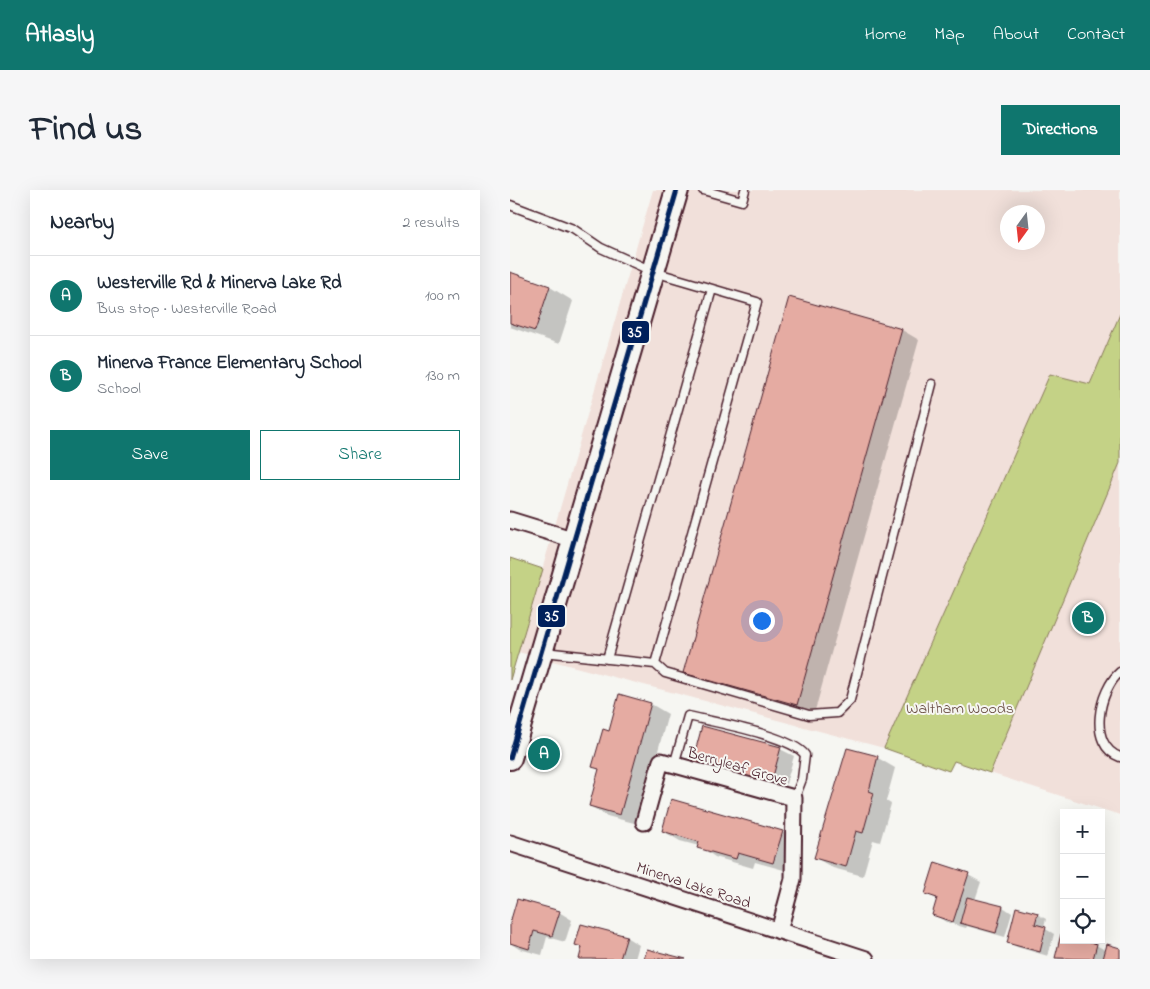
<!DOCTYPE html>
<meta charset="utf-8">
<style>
:root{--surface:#fff;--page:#f6f6f7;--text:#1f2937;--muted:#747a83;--line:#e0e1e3;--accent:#0f766e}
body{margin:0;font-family:"Indie Flower",sans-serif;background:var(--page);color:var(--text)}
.controls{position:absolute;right:15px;bottom:15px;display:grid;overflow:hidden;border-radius:0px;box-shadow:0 5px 20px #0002}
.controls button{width:45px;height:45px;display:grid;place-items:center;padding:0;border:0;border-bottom:1px solid var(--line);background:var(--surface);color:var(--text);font:25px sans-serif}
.compass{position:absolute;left:490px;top:15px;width:45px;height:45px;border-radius:50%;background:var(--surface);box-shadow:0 5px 20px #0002;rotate:195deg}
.you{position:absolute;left:251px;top:430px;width:18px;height:18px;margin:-12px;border:4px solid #fff;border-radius:50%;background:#1a73e8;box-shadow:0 0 0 8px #1a73e833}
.badge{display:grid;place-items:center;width:32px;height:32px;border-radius:50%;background:var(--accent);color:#fff;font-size:16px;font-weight:700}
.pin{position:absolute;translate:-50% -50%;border:2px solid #fff;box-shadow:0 1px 5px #0006}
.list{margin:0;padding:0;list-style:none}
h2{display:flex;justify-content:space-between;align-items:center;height:65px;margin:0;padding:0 20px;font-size:21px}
h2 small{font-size:16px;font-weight:400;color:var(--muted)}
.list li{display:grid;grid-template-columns:32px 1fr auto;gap:15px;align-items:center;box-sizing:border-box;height:80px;padding:0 20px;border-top:1px solid var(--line)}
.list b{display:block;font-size:19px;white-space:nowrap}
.list p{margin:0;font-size:16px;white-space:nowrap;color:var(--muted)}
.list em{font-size:16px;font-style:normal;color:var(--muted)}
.actions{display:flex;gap:10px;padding:15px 20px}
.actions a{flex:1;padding:11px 0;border:1px solid var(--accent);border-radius:0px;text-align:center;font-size:18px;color:var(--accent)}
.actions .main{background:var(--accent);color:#fff}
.icon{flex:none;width:28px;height:28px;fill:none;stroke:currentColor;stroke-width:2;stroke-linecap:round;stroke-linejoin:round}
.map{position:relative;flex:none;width:610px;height:769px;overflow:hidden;border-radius:0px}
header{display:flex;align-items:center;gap:30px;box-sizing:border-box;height:70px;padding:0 25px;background:var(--accent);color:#fff}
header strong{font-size:24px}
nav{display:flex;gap:28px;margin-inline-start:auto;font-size:18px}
.intro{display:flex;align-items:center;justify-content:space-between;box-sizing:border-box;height:120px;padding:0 30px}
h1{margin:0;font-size:35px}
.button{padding:12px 22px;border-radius:0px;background:var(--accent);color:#fff;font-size:18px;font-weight:700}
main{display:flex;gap:30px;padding:0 30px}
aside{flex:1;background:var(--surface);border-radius:0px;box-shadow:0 5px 20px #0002}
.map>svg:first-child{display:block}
.built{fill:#f1e0da;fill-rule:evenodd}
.green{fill:#c4d286;stroke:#877858}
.shadow{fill:#0003}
.building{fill:#e5aba2;stroke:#4a1f2b}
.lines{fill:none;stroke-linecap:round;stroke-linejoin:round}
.lane-casing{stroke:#4a1f2b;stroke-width:11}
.street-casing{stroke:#4a1f2b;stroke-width:19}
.primary-casing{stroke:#4a1f2b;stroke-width:26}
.lane{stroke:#f6f6f2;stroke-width:8}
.street{stroke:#f6f6f2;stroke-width:15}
.primary{stroke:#f6f6f2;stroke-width:22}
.bus-1-casing{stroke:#f6f6f2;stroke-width:9}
.bus-1{stroke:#00205b;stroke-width:5}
.labels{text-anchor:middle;stroke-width:4;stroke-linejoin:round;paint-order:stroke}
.park-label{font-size:16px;fill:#684c42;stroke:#f6f6f2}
.street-label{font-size:16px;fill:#4a1f2b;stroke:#f6f6f2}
.line-badge{stroke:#f6f6f2;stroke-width:2}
.badge-label{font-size:14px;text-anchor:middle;font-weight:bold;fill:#fff}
</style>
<header>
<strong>Atlasly</strong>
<nav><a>Home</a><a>Map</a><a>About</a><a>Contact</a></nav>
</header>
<div class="intro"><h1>Find us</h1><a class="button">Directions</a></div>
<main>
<aside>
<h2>Nearby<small>2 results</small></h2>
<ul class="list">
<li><span class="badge">A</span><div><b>Westerville Rd &amp; Minerva Lake Rd</b><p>Bus stop · Westerville Road</p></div><em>100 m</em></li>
<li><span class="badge">B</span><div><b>Minerva France Elementary School</b><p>School</p></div><em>130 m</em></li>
</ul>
<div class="actions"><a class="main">Save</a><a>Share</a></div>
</aside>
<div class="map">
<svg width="610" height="769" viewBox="0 0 610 769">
<rect width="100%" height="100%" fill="#f6f6f2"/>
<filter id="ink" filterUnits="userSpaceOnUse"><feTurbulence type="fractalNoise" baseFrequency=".02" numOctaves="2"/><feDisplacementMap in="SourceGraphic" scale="10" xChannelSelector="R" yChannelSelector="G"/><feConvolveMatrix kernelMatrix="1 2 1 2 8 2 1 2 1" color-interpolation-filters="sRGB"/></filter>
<g filter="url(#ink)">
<path class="built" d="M143,0H610V124L580,194L540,184L374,558L8,462ZM498,22H528V52H498Z
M610,273V625L480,583Z"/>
<path class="green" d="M610,124V273L480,583L444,571L439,581L374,558L540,184L580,194Z
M0,368L33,379L0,490Z"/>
<path class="shadow" d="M0,84L40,97L63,111L49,154L0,137Z
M280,109L392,140L409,150L304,524L192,492L175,482Z
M141,514L158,524L128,634L97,626L80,616L90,580L84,577L100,542Z
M270,559L284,566L274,601L184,573Z
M338,559L368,568L385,578L376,611L381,614L370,652L363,650L353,686L323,678L306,668Z
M153,641L272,642L289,652L281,682L245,672L243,678L205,667L189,656L170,651Z
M458,685L471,692L465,710L493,717L502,723L495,747L457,736L456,738L436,732L423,724L428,710L416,703Z
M49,722L62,730L55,752L37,747L32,765L9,759L0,753V738Z
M527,724L536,729L534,738L544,744L538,766L507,757L498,752Z
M116,747L129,755L125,769H72L73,758L66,754Z
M554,750L586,755L597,761L610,759V769H549L546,767Z"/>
<path class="building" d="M0,82L40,96L25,141L0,133Z
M279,107L392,139L287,515L173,483Z
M109,504L141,513L110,625L79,616L89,579L82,577L93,539L99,541Z
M192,536L271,557L261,594L182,573Z
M337,558L368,566L359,601L364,603L353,643L346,641L336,677L304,668Z
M161,609L273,641L263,673L228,663L226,669L187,658L189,652L152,641Z
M425,672L459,683L443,732L422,725L427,708L415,704Z
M457,707L493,716L486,743L450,733Z
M7,709L50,721L42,746L24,741L19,759L0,753V733Z
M506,717L528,723L525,734L536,737L530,762L497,753Z
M71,734L117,746L110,769H69L72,757L65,755Z
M551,744L554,745V750H574L587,754L583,769L545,768Z
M597,754L610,758V769H593Z
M137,759L176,769H134Z"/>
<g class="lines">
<g class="lane-casing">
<path id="lane" d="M193,0L232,11L235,0
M0,15L63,39L91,58L144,82L247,112L145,474L34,462
M97,469L202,99
M145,474L155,483L299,525L327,523L340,510L422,194
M610,482C589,500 577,555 610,567
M164,575L178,526C203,532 282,546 295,565L292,589L284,610"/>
</g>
<g class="street-casing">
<path id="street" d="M0,330L65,350
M134,632L151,571L284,608L283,689L269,741
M0,653L356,769"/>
</g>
<g class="primary-casing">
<path id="primary" d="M0,568L167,0"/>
</g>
<use href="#lane" class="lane"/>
<use href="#street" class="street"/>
<use href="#primary" class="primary"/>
<g class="bus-1-casing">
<path id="bus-1" d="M0,568L167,0"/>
</g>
<use href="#bus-1" class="bus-1"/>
</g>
</g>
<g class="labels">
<g class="park-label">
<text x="450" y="523">Waltham Woods</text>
</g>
<g class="street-label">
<text transform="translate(228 575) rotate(16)" y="6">Berryleaf Grove</text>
<text transform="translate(184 694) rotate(18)" y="6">Minerva Lake Road</text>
</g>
</g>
<g class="line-badge">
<rect x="111" y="130" width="29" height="24" rx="5" fill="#00205b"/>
<rect x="27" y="414" width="29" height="24" rx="5" fill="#00205b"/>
</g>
<g class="badge-label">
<text x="125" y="147">35</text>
<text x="42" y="431">35</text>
</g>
</svg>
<div class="controls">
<button>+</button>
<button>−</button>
<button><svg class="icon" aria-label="locate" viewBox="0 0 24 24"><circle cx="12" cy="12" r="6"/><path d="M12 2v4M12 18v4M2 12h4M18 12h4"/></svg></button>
</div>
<svg class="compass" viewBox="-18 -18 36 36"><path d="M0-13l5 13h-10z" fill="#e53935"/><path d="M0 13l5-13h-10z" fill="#747a83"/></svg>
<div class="you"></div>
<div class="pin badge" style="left:34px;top:564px">A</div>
<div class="pin badge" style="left:578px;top:428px">B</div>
</div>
</main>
